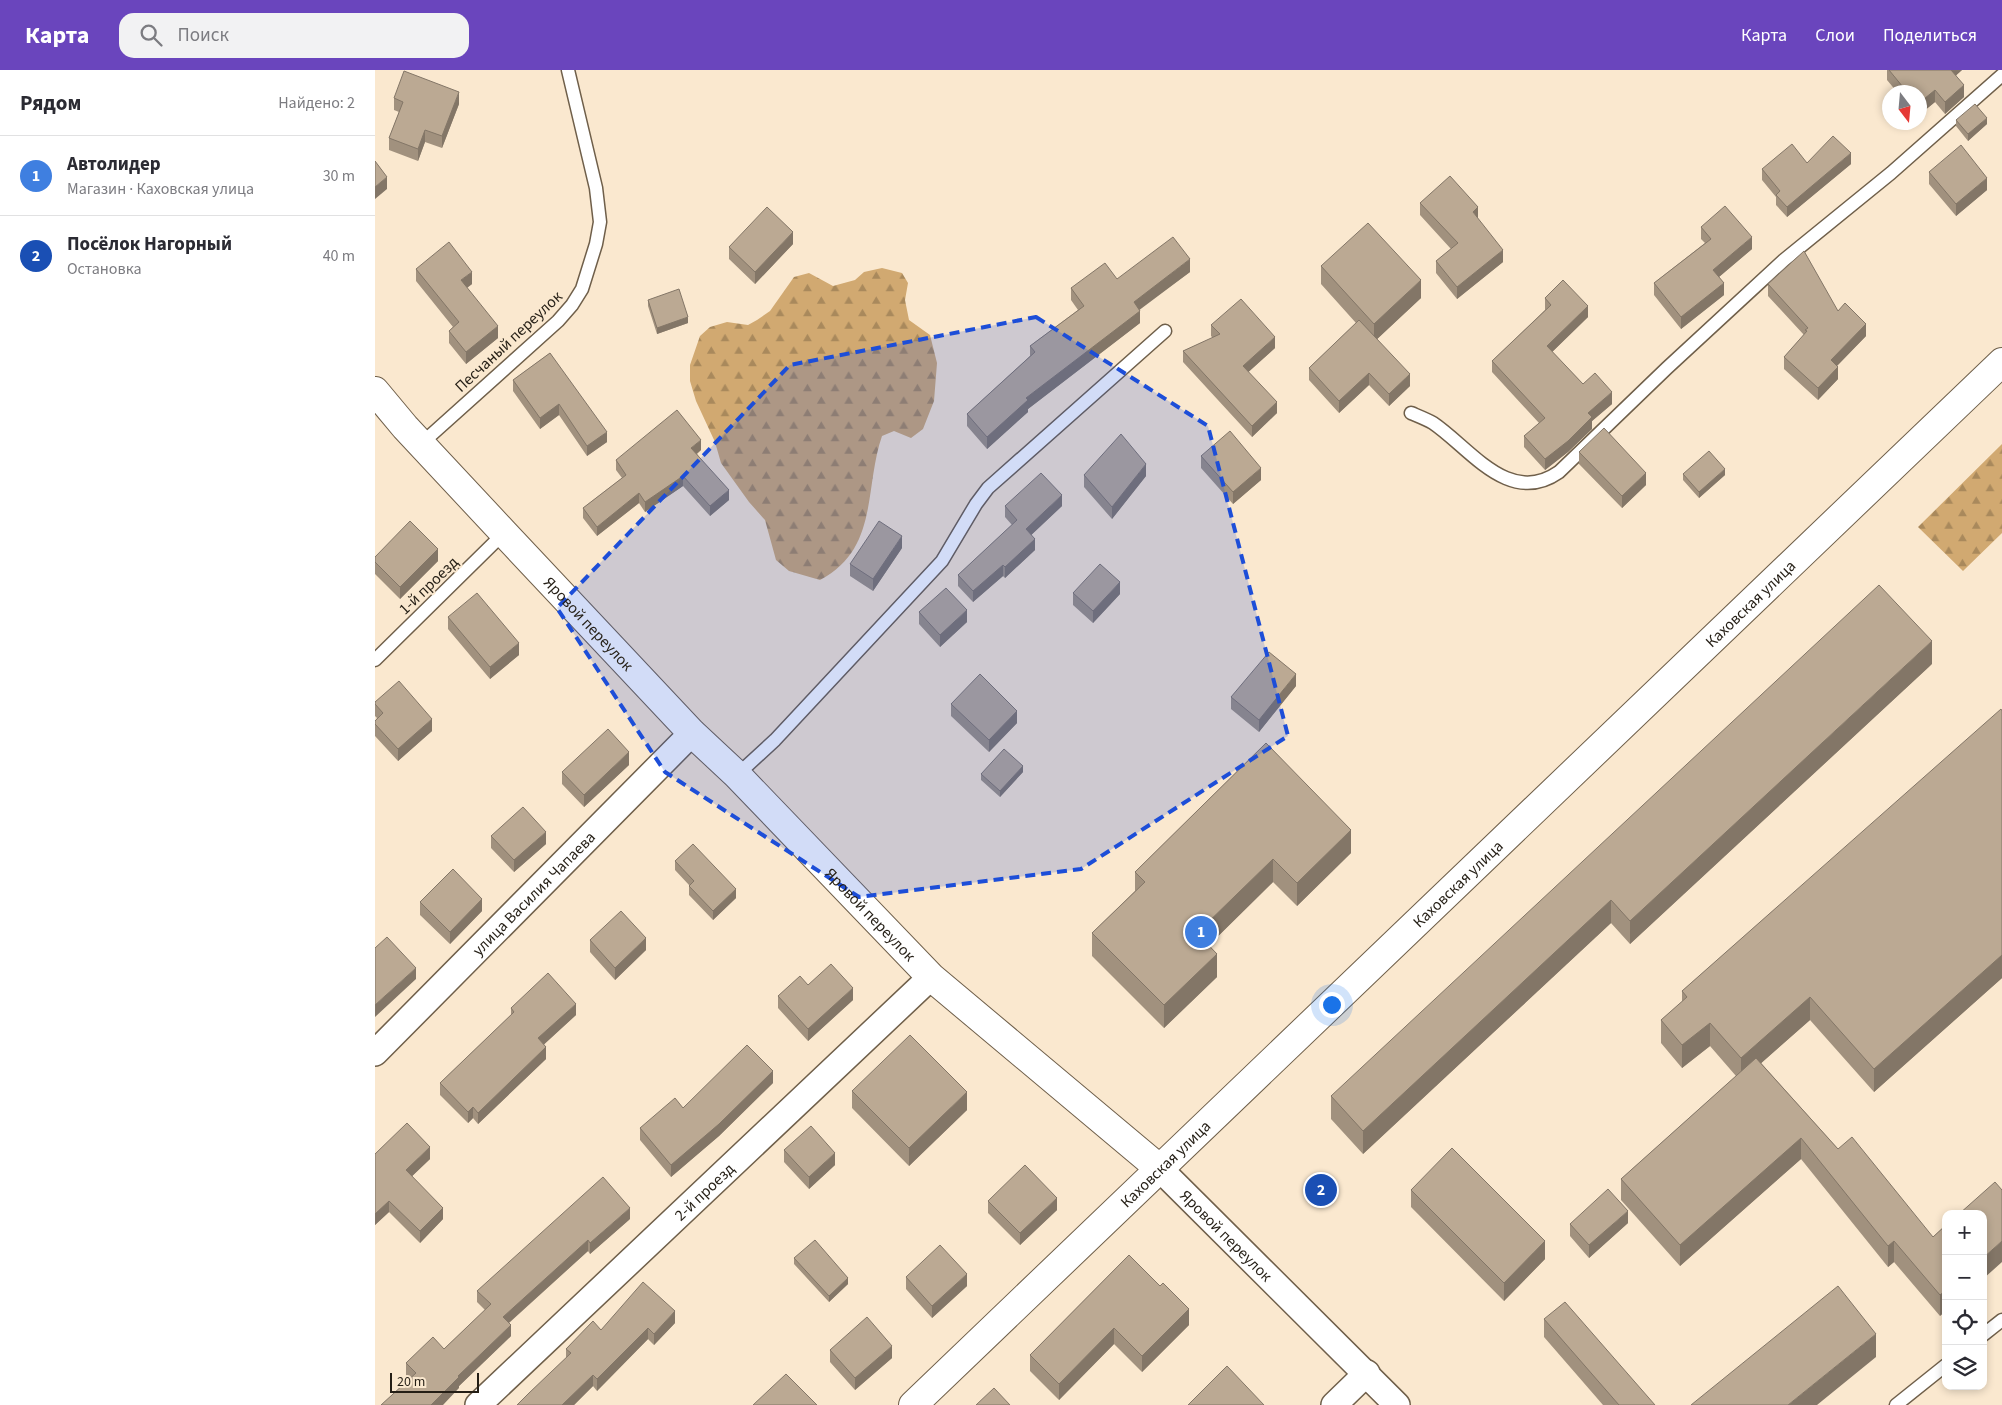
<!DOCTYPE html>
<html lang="ru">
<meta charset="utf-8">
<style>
:root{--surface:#fff;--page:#f2f2f3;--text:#2b2b33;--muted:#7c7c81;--line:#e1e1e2;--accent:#6a45bd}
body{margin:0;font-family:"Source Sans 3",sans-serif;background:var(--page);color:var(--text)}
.controls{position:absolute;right:15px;bottom:15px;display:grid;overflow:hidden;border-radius:10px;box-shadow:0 2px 8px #0003}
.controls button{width:45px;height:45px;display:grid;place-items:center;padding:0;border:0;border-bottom:1px solid var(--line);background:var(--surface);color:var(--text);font:25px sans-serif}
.compass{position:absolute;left:1507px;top:15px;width:45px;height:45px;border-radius:50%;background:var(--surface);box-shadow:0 2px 8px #0003;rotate:164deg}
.scale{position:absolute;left:15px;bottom:12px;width:89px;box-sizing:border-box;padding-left:5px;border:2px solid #241e15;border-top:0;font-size:14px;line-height:18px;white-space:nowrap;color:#241e15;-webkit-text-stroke:4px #fae8cf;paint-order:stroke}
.you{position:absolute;left:956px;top:934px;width:18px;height:18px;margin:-12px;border:4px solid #fff;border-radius:50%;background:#1a73e8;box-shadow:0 0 0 8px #1a73e833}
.badge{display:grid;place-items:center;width:32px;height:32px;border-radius:50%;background:var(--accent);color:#fff;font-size:16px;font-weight:700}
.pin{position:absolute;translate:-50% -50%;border:2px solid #fff;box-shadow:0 1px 5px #0006}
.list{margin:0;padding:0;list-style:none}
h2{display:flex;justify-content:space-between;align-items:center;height:65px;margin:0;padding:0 20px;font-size:21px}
h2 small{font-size:16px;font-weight:400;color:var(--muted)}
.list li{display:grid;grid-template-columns:32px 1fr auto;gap:15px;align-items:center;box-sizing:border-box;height:80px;padding:0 20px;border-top:1px solid var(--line)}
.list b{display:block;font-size:19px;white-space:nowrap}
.list p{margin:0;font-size:16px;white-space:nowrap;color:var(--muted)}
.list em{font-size:16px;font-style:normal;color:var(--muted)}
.icon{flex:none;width:28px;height:28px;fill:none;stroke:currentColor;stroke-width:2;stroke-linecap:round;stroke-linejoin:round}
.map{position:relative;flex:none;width:1627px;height:1335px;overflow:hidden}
header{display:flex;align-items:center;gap:30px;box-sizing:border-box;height:70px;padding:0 25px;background:var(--accent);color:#fff}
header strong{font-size:24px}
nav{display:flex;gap:28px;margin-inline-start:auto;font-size:18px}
.search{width:350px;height:45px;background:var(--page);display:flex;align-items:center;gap:12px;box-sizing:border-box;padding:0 18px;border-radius:15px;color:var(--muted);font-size:19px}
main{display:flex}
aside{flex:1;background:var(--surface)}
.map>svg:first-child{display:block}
.forest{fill:url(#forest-firs)}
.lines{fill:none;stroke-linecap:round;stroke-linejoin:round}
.lane-casing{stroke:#6f5f4a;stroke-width:15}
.street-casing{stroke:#6f5f4a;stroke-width:28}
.secondary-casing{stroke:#6f5f4a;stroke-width:30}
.lane{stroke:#fff;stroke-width:12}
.street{stroke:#fff;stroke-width:25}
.secondary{stroke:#fff;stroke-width:28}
.wall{fill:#a1917e}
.shaded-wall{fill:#837667}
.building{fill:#bba993;stroke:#837667}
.marked{fill:#1d4ed8;fill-opacity:0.2;stroke:#1d4ed8;stroke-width:4;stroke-dasharray:10 6;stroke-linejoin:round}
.labels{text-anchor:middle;stroke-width:4;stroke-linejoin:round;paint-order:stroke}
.street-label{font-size:16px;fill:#241e15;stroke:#fae8cf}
</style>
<header>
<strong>Карта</strong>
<div class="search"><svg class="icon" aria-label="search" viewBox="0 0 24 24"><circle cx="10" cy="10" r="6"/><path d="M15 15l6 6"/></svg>Поиск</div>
<nav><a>Карта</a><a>Слои</a><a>Поделиться</a></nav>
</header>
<main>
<aside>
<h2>Рядом<small>Найдено: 2</small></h2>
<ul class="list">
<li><span class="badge" style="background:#3f7fe0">1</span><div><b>Автолидер</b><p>Магазин · Каховская улица</p></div><em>30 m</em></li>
<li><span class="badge" style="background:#1a4fb4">2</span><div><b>Посёлок Нагорный</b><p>Остановка</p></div><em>40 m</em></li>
</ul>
</aside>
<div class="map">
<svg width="1627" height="1335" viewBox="0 0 1627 1335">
<defs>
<pattern id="forest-firs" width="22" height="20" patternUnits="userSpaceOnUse" patternTransform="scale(1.25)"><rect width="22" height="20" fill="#d1a971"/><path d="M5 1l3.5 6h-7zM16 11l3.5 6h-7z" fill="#a9895c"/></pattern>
</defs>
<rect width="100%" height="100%" fill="#fae8cf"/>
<path class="forest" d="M507,198L527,203L533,213L530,230L534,250L555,265L562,293L559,331L548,359L536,368L519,361L507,366C489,418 504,479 445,510L414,501L401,490L390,450L374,432L346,393L340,372L321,331L315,311V295L325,266L335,257L352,252L373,255L382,250L395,241L419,207L434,203L458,216L480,210L489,202Z
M1627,374V463L1588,501L1543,457Z"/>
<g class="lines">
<g class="lane-casing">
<path id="lane" d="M1036,343C1043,346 1051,349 1058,353C1095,378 1134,437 1184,402L1292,298L1409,190L1516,103L1627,5
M46,374L183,251L197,235L207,219L221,174L225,152L221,118L193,0
M0,590L129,463
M362,705L400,670L567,491L601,434L613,418L790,261
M1608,1265L1627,1250
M1521,1335L1571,1295"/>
</g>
<g class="street-casing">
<g id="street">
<path id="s1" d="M0,983L317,663"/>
<path id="s2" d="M785,1099L1022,1335"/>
<path id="s3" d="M103,1335L556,907"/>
<path d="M959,1335L992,1303"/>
</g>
</g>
<g class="secondary-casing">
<g id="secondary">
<path id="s4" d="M0,321L30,357L129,463L317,663L362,705L556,907L785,1099"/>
<path id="s5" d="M538,1335L1627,292"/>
</g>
</g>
<use href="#lane" class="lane"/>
<use href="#street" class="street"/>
<use href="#secondary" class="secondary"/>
</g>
<path class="wall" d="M1512,0H1587L1581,5L1589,27L1570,44L1560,32L1544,45V22H1522L1512,10Z
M19,28L84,34L67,78L50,72L43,91L14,80V68L24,42L19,40Z
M1581,50L1612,54L1593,71L1581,56Z
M1432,93L1476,94L1412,147L1401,135V127L1387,110V99Z
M1554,102L1612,120L1581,146L1554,114Z
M1045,133L1103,149L1128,192L1082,229L1061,203V191L1076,179L1045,145Z
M1326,157L1377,179L1344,207L1349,225L1306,259L1279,225V213L1330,173L1326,169Z
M418,174L380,214L354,189V177Z
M946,196L1046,228L1002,269L1035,316L1014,336L994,315L964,343L934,310V298L981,253L946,214Z
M41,199L97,214L92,218L123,268L91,294L74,273V261L78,257L41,211Z
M815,202L764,239L765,253L653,339V342L612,379L592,356V344L655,286V276L703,240L696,230V218L742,209Z
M1393,214L1463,241L1491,266L1462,296L1463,309L1443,330L1409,299V287L1429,265L1393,226Z
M1170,228L1213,247L1177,282L1208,314L1237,334L1217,351V359L1193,382L1170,400L1149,377V366L1164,353L1117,302V291L1170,240Z
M273,230L313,253L282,264L273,236Z
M836,255L900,278L873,302L902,343L877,367L808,292V281L838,268L836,266Z
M175,283L232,372L212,386L184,345L165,359L138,321V310Z
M326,380L322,384L354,430L335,446L308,416L270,442L264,433L222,466L208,448V438L247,408L241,400V390Z
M1204,382L1271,415L1247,438L1204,394Z
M826,386L886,410L858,434L826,398Z
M1308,404L1350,405L1324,428L1308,410Z
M709,405L771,406L737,449L709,417Z
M630,436H687L656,465L660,480L630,508L628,506L598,532L583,516V505L637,455L630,447Z
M527,478L498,521L475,506V494Z
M0,487L63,491L25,529L0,504Z
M698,523L745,524L718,553L698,535Z
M544,542L592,552L565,577L544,554Z
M73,547L144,585L115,609L73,559Z
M1557,594L1255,874L1236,853L988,1084L956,1049V1026Z
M921,616L884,662L856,639V627Z
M0,632L57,661L23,691L0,666V651L2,648L0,646Z
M576,634L642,653L614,682L576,646Z
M1627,641V908L1499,1022L1435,950L1386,993L1463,1079L1558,1167L1571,1155L1565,1246L1519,1192L1513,1197L1426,1089L1305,1196L1246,1130V1109L1361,1006L1335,976L1307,998L1286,973V950L1307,932V921Z
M891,673L976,783L922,836L898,812L834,875L842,907L789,958L717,886V863L760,821V802Z
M254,695L209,737L187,714V702Z
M648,702L625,727L606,710V704Z
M116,766L171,774L139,802L116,778Z
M300,791L361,828L338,850L314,825V815L300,800Z
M45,832L107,841L75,874L45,845Z
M215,870L271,880L240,910L215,882Z
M433,915L478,930L433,971L403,938V926Z
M136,938L201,945L169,974L171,989L103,1054L98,1048L93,1053L65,1025V1013L136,945Z
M398,1013L344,1066L296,1107L265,1070V1058L308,1038Z
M477,1021L592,1040L534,1096L477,1038Z
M409,1080L460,1095L434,1119L409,1092Z
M0,1084L55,1089L37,1106L68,1149L45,1173L14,1142L0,1155Z
M1036,1120L1170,1189L1129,1231L1036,1137Z
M613,1131L682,1140L645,1175L613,1143Z
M255,1149L215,1184L213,1181L134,1253L136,1266L84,1316V1318L35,1308L31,1305V1293L69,1279L110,1240L102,1232V1221Z
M1253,1153L1214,1188L1195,1166V1154Z
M754,1185L814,1255L767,1302L739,1274L684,1330L655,1301V1285Z
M419,1188L473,1214L454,1232L419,1194Z
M531,1207L592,1216L557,1248L531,1219Z
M1169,1249L1280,1335H1228L1169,1267Z
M300,1253L279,1275L273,1269L222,1321L218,1316L199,1335H142L191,1288V1279L226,1260Z
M455,1280L517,1288L480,1320L455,1292Z"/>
<path class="shaded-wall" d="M1575,0H1587L1575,11Z
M1589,15V27L1570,44V32Z
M1560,20V32L1544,45V33Z
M84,22V34L67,78V66Z
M1612,48V54L1593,71V64Z
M50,60V72L43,91V79Z
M1476,83V94L1412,147V137Z
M12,107V119L0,129V117Z
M1612,108V120L1581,146V134Z
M1103,137V149L1098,142Z
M418,162V174L380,214V202Z
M1377,167V179L1338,212V200Z
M1128,180V192L1082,229V217Z
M815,189V202L759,244V232Z
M97,202V214L86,222V210Z
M1046,210V228L999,272V254Z
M1349,213V225L1306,259V247Z
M1213,236V247L1172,287V276Z
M765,241V253L653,339V342L612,379V367L651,328Z
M313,247V253L282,264V258Z
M1491,254V266L1456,302V290Z
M123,256V268L91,294V282Z
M900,267V278L868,307V296Z
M1463,297V309L1443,330V318Z
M994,303V315L964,343V331Z
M1035,304V316L1014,336V324Z
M1237,322V334L1217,351V359L1193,382L1170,400V389L1213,343Z
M902,332V343L877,367V356Z
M184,334V345L165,359V348Z
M232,362V372L212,386V376Z
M326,370V380L316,388V378Z
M771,394V406L737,449V437Z
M886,398V410L858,434V422Z
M1350,399V405L1324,428V422Z
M1271,403V415L1247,438V426Z
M308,406V416L270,442V432Z
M354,420V430L335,446V436Z
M264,423V433L222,466V457Z
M687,425V436L651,470V459Z
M527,466V478L498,521V509Z
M660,469V480L630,508V497Z
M63,479V491L25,529V517Z
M628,495V506L598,532V521Z
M745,512V524L718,553V541Z
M592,540V552L565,577V565Z
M1557,571V594L1255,874V851Z
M144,573V585L115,609V597Z
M921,604V616L884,662V650Z
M642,641V653L614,682V670Z
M57,649V661L23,691V679Z
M254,682V695L209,737V725Z
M648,696V702L625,727V721Z
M976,760V783L922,836V813Z
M171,762V774L139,802V790Z
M898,789V812L822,887V863Z
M361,819V828L338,850V841Z
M107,829V841L75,874V862Z
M1236,830V853L988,1084V1061Z
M271,868V880L240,910V898Z
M842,884V907L789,958V935Z
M1627,885V908L1499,1022V999Z
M41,898V909L0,947V935Z
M478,918V930L433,971V959Z
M1435,927V950L1366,1011V988Z
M201,934V945L163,980V968Z
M1335,953V976L1307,998V975Z
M171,977V989L103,1054V1043Z
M398,1001V1013L344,1066L296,1107V1095Z
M592,1022V1040L534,1096V1078Z
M98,1037V1048L93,1053V1042Z
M1426,1068V1089L1305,1196V1175Z
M55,1077V1089L31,1112V1100Z
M460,1083V1095L434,1119V1107Z
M682,1128V1140L645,1175V1163Z
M14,1131V1142L0,1155V1144Z
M68,1138V1149L45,1173V1161Z
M255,1138V1149L215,1184V1173Z
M1253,1141V1153L1214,1188V1175Z
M213,1170V1181L128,1258V1247Z
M1170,1171V1189L1129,1231V1213Z
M1519,1171V1192L1513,1197V1176Z
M1627,1171V1192L1608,1209V1188Z
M592,1204V1216L557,1248V1236Z
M473,1208V1214L454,1232V1226Z
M1571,1220V1241L1565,1246V1225Z
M814,1239V1255L767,1302V1286Z
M300,1241V1253L279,1275V1264Z
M136,1255V1266L84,1316V1318L68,1335H56L83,1306Z
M273,1258V1269L222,1321V1309Z
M739,1258V1274L684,1330V1314Z
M1501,1264V1287L1442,1335H1413Z
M517,1276V1288L480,1320V1308Z
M218,1305V1316L199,1335H187Z"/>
<path class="building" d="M1514,0H1576L1589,15L1570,32L1560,20L1544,33V22H1532Z
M29,1L84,22L67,66L50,60L43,79L14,68L28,32L19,28Z
M1600,34L1612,48L1593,64L1581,50Z
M1458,66L1476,83L1412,137L1401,125L1405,121L1387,99L1417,74L1432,93Z
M1586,75L1612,108L1581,134L1554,102Z
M0,91L12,107L0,117Z
M1075,106L1103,137L1098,142L1128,180L1082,217L1061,191L1083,173L1045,133Z
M1350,136L1377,167L1338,200L1349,213L1306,247L1279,213L1336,169L1326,157Z
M392,137L418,162L380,202L354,177Z
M993,153L1046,210L999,254L946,196Z
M798,167L815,189L759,232L765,241L651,328L653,330L612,367L592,344L660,282L655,276L709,236L696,218L730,193L742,209Z
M74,172L97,202L86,210L123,256L91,282L74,261L84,252L41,199Z
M1429,181L1463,241L1470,233L1491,254L1456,290L1463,297L1443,318L1409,287L1432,261L1430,260L1433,258L1393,214Z
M1188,210L1213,236L1172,276L1208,314L1220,303L1237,322L1213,343L1217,347L1193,371L1170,389L1149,366L1170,348L1117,291L1176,235L1170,228Z
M304,219L313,247L282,258L273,230Z
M866,229L900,267L868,296L902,332L877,356L808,281L845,264L836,255Z
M984,250L1035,304L1014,324L994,303L964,331L934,298Z
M175,283L232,362L212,376L184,334L165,348L138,310Z
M302,340L326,370L316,378L354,420L335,436L308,406L270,432L264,423L222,457L208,438L251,405L241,390Z
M1229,358L1271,403L1247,426L1204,382Z
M855,361L886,398L858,422L826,386Z
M746,364L771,394L737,437L709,405Z
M1334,381L1350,399L1324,422L1308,404Z
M666,403L687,425L651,459L660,469L630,497L628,495L598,521L583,505L642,450L630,436Z
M35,451L63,479L25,517L0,492V487Z
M504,451L527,466L498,509L475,494Z
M725,494L745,512L718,541L698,523Z
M1504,515L1557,571L1255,851L1236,830L988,1061L956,1026Z
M571,518L592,540L565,565L544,542Z
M102,523L144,573L115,597L73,547Z
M894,582L921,604L884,650L856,627Z
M605,604L642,641L614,670L576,634Z
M24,611L57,649L23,679L0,654V651L8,643L0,634V632Z
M1626,639L1627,641V885L1499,999L1435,927L1366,988L1335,953L1307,975L1286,950L1312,927L1307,921Z
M233,659L254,682L209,725L187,702Z
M891,673L976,760L922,813L898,789L822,863L842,884L789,935L717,863L770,812L760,802Z
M629,679L648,696L625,721L606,704Z
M148,737L171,762L139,790L116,766Z
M318,774L361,819L338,841L314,816L319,811L300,791Z
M78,799L107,829L75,862L45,832Z
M246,841L271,868L240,898L215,870Z
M12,867L41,898L0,935V878Z
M456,894L478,918L433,959L403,926L425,906L433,915Z
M173,903L201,934L163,968L171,977L103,1043L98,1037L93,1042L65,1013L139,942L136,938Z
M535,965L592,1022L534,1078L477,1021Z
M372,975L398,1001L344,1054L296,1095L265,1058L300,1028L308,1038Z
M1381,988L1463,1079L1477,1067L1558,1167L1571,1155V1220L1565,1225L1519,1171L1513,1176L1426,1068L1305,1175L1246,1109Z
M32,1053L55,1077L31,1100L68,1138L45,1161L14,1131L0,1144V1084Z
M436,1056L460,1083L434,1107L409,1080Z
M1077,1078L1170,1171L1129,1213L1036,1120Z
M650,1095L682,1128L645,1163L613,1131Z
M228,1107L255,1138L215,1173L213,1170L128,1247L136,1255L83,1306L84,1307L56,1335H6L41,1303L31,1293L58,1267L69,1279L116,1234L102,1221Z
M1620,1112L1627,1120V1171L1608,1188V1144H1584Z
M1233,1119L1253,1141L1214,1175L1195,1154Z
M440,1170L473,1208L454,1226L419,1188Z
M565,1175L592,1204L557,1236L531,1207Z
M754,1185L785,1216L788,1213L814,1239L767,1286L739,1258L684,1314L655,1285Z
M268,1212L300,1241L279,1264L273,1258L222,1309L218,1305L187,1335H142L154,1323L196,1283L191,1279L218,1251L226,1260Z
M1463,1216L1501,1264L1413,1335H1316Z
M1190,1232L1280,1335H1244L1169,1249Z
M492,1247L517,1276L480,1308L455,1280Z
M852,1296L889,1335H813Z
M411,1304L442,1335H378Z
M619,1318L635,1335H601Z"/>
<path class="marked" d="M661,247L833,356L913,666L706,799L484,827L290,702L182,538L415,295Z"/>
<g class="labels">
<g class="street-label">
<text transform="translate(133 271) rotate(-43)" y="6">Песчаный переулок</text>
<text transform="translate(53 515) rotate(-44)" y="6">1-й проезд</text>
<text dy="6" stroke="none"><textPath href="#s5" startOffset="1159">Каховская улица</textPath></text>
<text dy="6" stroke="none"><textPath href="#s4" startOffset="316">Яровой переулок</textPath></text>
<text dy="6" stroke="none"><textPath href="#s5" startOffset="754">Каховская улица</textPath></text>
<text dy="6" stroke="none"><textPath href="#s1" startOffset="225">улица Василия Чапаева</textPath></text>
<text dy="6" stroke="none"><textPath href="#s4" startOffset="721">Яровой переулок</textPath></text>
<text dy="6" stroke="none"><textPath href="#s5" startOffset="349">Каховская улица</textPath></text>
<text dy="6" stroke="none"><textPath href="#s3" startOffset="311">2-й проезд</textPath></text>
<text dy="6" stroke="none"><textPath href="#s2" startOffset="94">Яровой переулок</textPath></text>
</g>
</g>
</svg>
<div class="controls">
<button>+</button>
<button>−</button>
<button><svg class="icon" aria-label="locate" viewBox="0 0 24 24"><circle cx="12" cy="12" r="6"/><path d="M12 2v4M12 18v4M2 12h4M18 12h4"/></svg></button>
<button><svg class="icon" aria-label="layers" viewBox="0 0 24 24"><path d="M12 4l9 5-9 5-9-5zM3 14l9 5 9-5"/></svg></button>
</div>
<svg class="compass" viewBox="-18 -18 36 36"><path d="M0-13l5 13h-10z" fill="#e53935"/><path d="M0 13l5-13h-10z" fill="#7c7c81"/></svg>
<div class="scale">20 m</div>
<div class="you"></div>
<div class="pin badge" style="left:826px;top:862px;background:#3f7fe0">1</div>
<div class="pin badge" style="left:946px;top:1120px;background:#1a4fb4">2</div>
</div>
</main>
